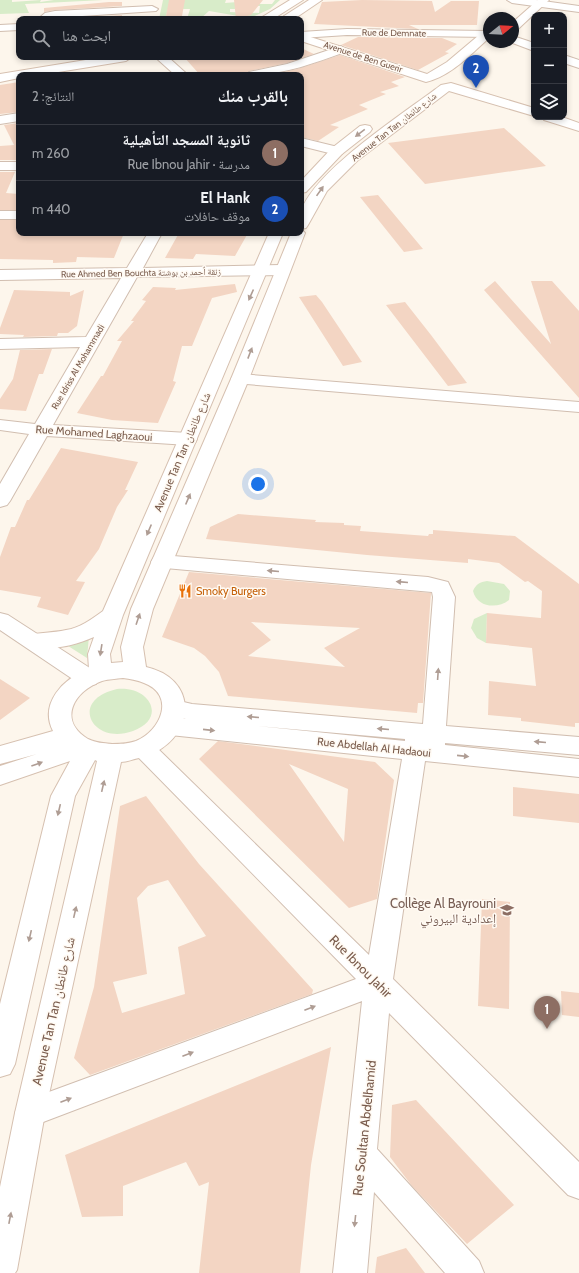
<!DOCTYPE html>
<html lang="ar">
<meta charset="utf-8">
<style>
:root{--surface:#171b24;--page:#242831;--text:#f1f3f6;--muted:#9ea1a6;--line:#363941;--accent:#0b8043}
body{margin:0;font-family:Cabin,"Noto Naskh Arabic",sans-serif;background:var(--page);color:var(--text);direction:rtl}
.controls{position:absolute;right:12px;top:12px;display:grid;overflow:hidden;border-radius:8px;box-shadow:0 2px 6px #0003}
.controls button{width:36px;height:36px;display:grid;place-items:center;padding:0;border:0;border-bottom:1px solid var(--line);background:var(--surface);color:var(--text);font:20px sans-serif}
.compass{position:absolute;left:483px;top:12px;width:36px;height:36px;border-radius:50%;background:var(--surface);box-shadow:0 2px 6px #0003;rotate:72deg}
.you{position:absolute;left:258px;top:484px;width:14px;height:14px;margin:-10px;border:3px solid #fff;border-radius:50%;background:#1a73e8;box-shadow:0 0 0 6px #1a73e833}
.badge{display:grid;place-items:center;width:26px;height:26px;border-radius:50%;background:var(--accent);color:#fff;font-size:13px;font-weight:700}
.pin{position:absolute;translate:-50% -33px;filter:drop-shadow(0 1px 2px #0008)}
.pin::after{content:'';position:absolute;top:21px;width:14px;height:12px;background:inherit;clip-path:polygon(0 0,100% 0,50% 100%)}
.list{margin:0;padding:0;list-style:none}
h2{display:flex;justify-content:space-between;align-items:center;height:52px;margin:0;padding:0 16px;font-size:17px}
h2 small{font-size:13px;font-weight:400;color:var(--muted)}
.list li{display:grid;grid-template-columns:26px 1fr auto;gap:12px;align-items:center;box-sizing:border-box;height:56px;padding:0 16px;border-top:1px solid var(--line)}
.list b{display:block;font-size:15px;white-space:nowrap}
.list p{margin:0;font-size:13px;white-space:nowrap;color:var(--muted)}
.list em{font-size:13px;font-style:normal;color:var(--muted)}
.icon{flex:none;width:22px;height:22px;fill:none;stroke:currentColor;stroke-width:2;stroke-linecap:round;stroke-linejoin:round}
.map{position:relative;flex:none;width:579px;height:1273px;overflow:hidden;direction:ltr}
.search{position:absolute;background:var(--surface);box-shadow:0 2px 6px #0003;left:16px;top:16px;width:288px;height:44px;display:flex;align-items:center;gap:10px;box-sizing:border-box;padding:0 14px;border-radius:8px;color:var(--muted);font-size:15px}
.panel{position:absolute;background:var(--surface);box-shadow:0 2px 6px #0003;left:16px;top:72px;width:288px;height:164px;border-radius:8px;direction:rtl}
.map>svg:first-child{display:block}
.green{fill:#d8ecc9;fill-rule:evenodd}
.building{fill:#f3d5c3;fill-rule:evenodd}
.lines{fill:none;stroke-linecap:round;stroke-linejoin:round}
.street-casing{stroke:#d1beb0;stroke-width:2}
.secondary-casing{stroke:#d6c0b0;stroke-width:2}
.street{fill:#fff;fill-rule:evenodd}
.secondary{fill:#fff;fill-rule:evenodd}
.oneway{fill:#af9d94}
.labels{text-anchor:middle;stroke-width:3;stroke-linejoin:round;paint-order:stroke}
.far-street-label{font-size:9px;fill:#7a5c4d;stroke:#fffaf3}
.street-label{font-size:11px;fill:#7a5c4d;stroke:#fffaf3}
.food-label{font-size:11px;fill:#c56008;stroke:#fffaf3;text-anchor:start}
.near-education-label{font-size:13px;fill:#785e54;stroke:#fffaf3;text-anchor:end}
.near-street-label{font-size:13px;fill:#7a5c4d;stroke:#fffaf3}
</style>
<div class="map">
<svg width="579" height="1273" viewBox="0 0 579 1273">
<rect width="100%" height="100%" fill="#fdf6ec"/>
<path class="green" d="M0,0H12V2L41,0L40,2L54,0H103L25,4L29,13L0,14Z
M163,0H226L225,3L261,0L259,4H272L275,0H280L270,9L250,18L209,11L200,19H187L190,9H168L166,16H172V19H159ZM246,6H260L259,13L230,12V9H235V7Z
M487,581L504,584L510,591L509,600C498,609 477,608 473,591C476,584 480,582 487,581Z
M487,613L486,643L477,638L471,628L474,619Z
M89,636L87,658L65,644Z
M117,689C151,686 167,719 133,731C92,746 68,700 117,689Z"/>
<path class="building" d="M169,0H185L182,16H166Z
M234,0H263L251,15L237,19H236Z
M362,0L432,1L435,12L451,1H479L477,25H409L418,29L314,24L322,2Z
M109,2H122V6L55,10L44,12V8Z
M122,15V19H60Z
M358,37L442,38L457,44L445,52L449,53L418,70L341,45Z
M301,48L314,54L287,63L249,71L246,75H200L184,57H301Z
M340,55L405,77L391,82L399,86L380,92L386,94L359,105L368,109L330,125L339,127L318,141L301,137V75H270L297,69Z
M19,82V112L0,114V85Z
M19,123V160H0V146L14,145L4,125Z
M504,128L546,166L425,184L388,143Z
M0,172H15L6,193L19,194V210H0Z
M378,195L423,249L404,252L360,197Z
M0,220H19V233H124L114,258L77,257L76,262L53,263V260L0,259Z
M179,233H248L235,256L196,254L193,259L165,258Z
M495,281L551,344L531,281H552L579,311V398L484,290Z
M235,284L237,292L212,298L192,346H182L173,381L176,382L158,423L112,420L77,413L101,376H103L122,341H117L134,321H131L146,301L142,300L153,287L176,288L175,290Z
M14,290L70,292V296L84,290L77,326L68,333H58L57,336L23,337L24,335L0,334V328Z
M316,295L322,302L362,362L343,366L299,297Z
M405,302L431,335L467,383L448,386L386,305Z
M52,349L43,374H39L26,411L0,409V399L13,379L20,350Z
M61,448L138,462L125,490H128L117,507L99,549L76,581L85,582L68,615L37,607L41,597L0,590V557L11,527H15L27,500H29Z
M238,514L316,520L315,522L344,523V525L361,526L360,531L428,536L429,534H433V530L515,536L579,584V723H575V727L521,721V718L488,715L489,681L536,686L532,648L486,643L487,613L541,618L542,591L528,581L525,582L499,563L468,559V563L367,555L206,539L210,527Z
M189,572L431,593L423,703H418L417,713L228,696L219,672L205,656L194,648L162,637ZM251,622L360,628L324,648L345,667L248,656L271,640Z
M0,679L30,698L0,720Z
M218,741L375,762L394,780L377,899L349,908L199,759ZM289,764L348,789L344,842Z
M513,787L579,794V823L513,816Z
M146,796L199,864L313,990L312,994L90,1075L74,1058L94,987L120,806ZM168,880L206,936L178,947L185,994L122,1013L113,982L147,974L137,898L148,886Z
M482,899L510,902L509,1009L478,1006Z
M561,991L579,993V1017L562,1015Z
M331,1047L311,1165L300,1273H199L209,1182L199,1186L186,1162L123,1186V1216L82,1217L65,1155Z
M416,1100L514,1205L467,1244L412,1186L390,1157L392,1105Z
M406,1248L425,1273H375L377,1257Z"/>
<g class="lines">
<g class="street-casing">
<path id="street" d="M507,0H536L579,6V12L512,3Z
M152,6L158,9L156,11L38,19L45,13L55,11Z
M19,24V30L0,31V25Z
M347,29L487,31H489V37L347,35L301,38V32Z
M513,36L534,43V51L510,42H513Z
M341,46L347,50L345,52C311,64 284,75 247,75L249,72L287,64Z
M564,55L579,60V68L564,63Z
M155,57H168L188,75H175Z
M19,113V121L0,124V116Z
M301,138L342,148L344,151L342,154L337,155L301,146Z
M0,162H19V170H0Z
M0,211H19V219H0Z
M148,233H162L143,268L281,265L287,267L289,270L287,273L281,275L137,277L53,425L188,433L195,435L197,439L195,443L188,445L47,436L10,501L7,505L0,507V484L29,434L0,430V420L35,424L80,347L0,349V339L86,337L121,278L0,280V270L127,268Z
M240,374L579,402V412L234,383L231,379L234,375Z
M161,555L428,577L448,582L455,597L446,726L579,737V755L445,743V745L579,759V777L425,761L393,979L579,1162V1199L568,1195L389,1013L377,1149L479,1261L484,1273H445L374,1192L367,1273H333L362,1001L30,1127L19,1123L15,1113L19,1103L356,979L135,754L131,748L135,742L143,739L151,742L369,955L402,759L170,735L162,732L158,726L162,720L170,717L186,719L167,714L163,708L167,702L175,700L192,704L423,724L433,597L432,592L154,567L151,562L154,557ZM257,726L405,739V741Z
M0,613L8,615L96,672L99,678L96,684L88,686L80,684L0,630Z"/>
</g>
<g class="secondary-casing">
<path id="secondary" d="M290,0H303L273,19H259Z
M309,0H322L294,19H283L284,16Z
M538,0H549L517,30L513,31V22Z
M489,29V38C470,55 451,76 426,82L301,41V34L427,74L447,62L485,30Z
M104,57H132L126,61L40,75H19V78L0,82V74Z
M451,83L534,108V116L449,91L357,161L327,191L308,225L306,228L301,229L305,233L249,379L153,609L143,647L146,667C196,678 197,731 154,753C149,755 144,756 139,758C133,759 127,762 121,762L45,1113L17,1270L15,1273H0V1187L15,1113L97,761L95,760L75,796L15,1064L10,1074L0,1077V1004L51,796L70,761L0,785V766L37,754L0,764V746L53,731C39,704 63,678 89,669L88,654L94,637C74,646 46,652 25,646L22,641L25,636C39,632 53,633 66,630C80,628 92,619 103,611L269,233H283L123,615L110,654L111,663L123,662L121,647L131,609L231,379L291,233H301C301,227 299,218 301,212C313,171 406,112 441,85ZM123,678C130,679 137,680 144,683C176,695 161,731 136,741C127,744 120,744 112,744C103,743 96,743 88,739C57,720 74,691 102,681C109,679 116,679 123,678Z
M543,117H562L579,123V131L544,120Z
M365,125L370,126L372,129L370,132L342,154L306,192L301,193V181L332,148L360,126Z"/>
</g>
<use href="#street" class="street"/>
<use href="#secondary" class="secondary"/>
</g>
<defs><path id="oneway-solid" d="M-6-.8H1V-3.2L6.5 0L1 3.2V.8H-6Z"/></defs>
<g class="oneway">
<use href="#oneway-solid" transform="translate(360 133) rotate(143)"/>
<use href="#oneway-solid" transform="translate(320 191) rotate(-55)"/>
<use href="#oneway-solid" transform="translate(251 295) rotate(114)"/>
<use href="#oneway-solid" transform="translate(250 353) rotate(-69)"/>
<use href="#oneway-solid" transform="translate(188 499) rotate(-67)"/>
<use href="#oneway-solid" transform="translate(149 530) rotate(113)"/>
<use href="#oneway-solid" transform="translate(273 571) rotate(-175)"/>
<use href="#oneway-solid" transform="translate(402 582) rotate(-175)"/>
<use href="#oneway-solid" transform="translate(138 619) rotate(-71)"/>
<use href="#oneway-solid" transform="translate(101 650) rotate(99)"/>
<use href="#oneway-solid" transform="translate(438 674) rotate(-86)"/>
<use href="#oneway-solid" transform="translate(253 717) rotate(-175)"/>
<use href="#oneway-solid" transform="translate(383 729) rotate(-175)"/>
<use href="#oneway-solid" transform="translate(209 730) rotate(6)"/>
<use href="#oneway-solid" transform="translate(540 742) rotate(-175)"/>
<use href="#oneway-solid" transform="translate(463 756) rotate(6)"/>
<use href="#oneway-solid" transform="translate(37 764) rotate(-20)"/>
<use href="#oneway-solid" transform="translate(103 786) rotate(-77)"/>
<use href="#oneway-solid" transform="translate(59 810) rotate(103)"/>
<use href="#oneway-solid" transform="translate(75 912) rotate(-77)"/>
<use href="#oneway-solid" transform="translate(30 936) rotate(103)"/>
<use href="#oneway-solid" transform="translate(310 1008) rotate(-21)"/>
<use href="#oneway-solid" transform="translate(188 1054) rotate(-21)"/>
<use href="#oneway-solid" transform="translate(66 1100) rotate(-21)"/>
<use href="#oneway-solid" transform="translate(10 1218) rotate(-79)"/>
<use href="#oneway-solid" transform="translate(355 1221) rotate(96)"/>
</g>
<defs>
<g id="restaurant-bare" transform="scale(1.08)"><path d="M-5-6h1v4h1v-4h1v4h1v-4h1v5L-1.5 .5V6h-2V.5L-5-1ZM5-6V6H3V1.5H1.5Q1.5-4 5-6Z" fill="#e8710a" stroke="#fffaf3" stroke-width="2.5" paint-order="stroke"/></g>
<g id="school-bare" transform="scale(1.08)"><path d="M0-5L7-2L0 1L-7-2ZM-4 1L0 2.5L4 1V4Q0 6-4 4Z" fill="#8d6e63" stroke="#fffaf3" stroke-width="2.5" paint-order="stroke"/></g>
</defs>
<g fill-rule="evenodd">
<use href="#restaurant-bare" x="185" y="591"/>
<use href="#school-bare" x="507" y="910"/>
</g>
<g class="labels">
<g class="far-street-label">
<text transform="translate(394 33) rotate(1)" y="3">Rue de Demnate</text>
<text transform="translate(363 57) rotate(18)" y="3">Avenue de Ben Guerir</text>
<text transform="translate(394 127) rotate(-38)" y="3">Avenue Tan Tan شارع طانطان</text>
<text transform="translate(141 273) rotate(-1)" y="3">Rue Ahmed Ben Bouchta زنقة أحمد بن بوشتة</text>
<text transform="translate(78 367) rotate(-60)" y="3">Rue Idriss Al Mohammadi</text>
</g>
<g class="street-label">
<text transform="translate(94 433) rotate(4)" y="4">Rue Mohamed Laghzaoui</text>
<text transform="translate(182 452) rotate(-67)" y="4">Avenue Tan Tan شارع طانطان</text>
<text transform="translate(374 747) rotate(6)" y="4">Rue Abdellah Al Hadaoui</text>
</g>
<g class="food-label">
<text x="196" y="595">Smoky Burgers</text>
</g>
<g class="near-education-label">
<text x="496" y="908">Collège Al Bayrouni<tspan x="496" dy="15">إعدادية البيروني</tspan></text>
</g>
<g class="near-street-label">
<text transform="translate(361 966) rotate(45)" y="5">Rue Ibnou Jahir</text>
<text transform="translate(53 1011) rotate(-77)" y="5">Avenue Tan Tan شارع طانطان</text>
<text transform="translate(364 1128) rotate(-84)" y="5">Rue Soultan Abdelhamid</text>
</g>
</g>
</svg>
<div class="controls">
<button>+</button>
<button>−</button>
<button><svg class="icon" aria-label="layers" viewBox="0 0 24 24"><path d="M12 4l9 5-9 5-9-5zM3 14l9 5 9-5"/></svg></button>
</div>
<svg class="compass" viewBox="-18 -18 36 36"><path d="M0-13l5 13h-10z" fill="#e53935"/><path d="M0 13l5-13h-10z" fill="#9ea1a6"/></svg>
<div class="you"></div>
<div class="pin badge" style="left:547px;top:1029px;background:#8d6e63">1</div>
<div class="pin badge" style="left:476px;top:88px;background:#1a4fb4">2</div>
<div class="search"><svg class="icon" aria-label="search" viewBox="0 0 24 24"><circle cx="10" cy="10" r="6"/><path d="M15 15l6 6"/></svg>ابحث هنا</div>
<section class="panel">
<h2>بالقرب منك<small>النتائج: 2</small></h2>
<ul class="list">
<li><span class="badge" style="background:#8d6e63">1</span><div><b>ثانوية المسجد التأهيلية</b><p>مدرسة · Rue Ibnou Jahir</p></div><em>260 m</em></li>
<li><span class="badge" style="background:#1a4fb4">2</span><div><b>El Hank</b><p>موقف حافلات</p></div><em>440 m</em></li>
</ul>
</section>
</div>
